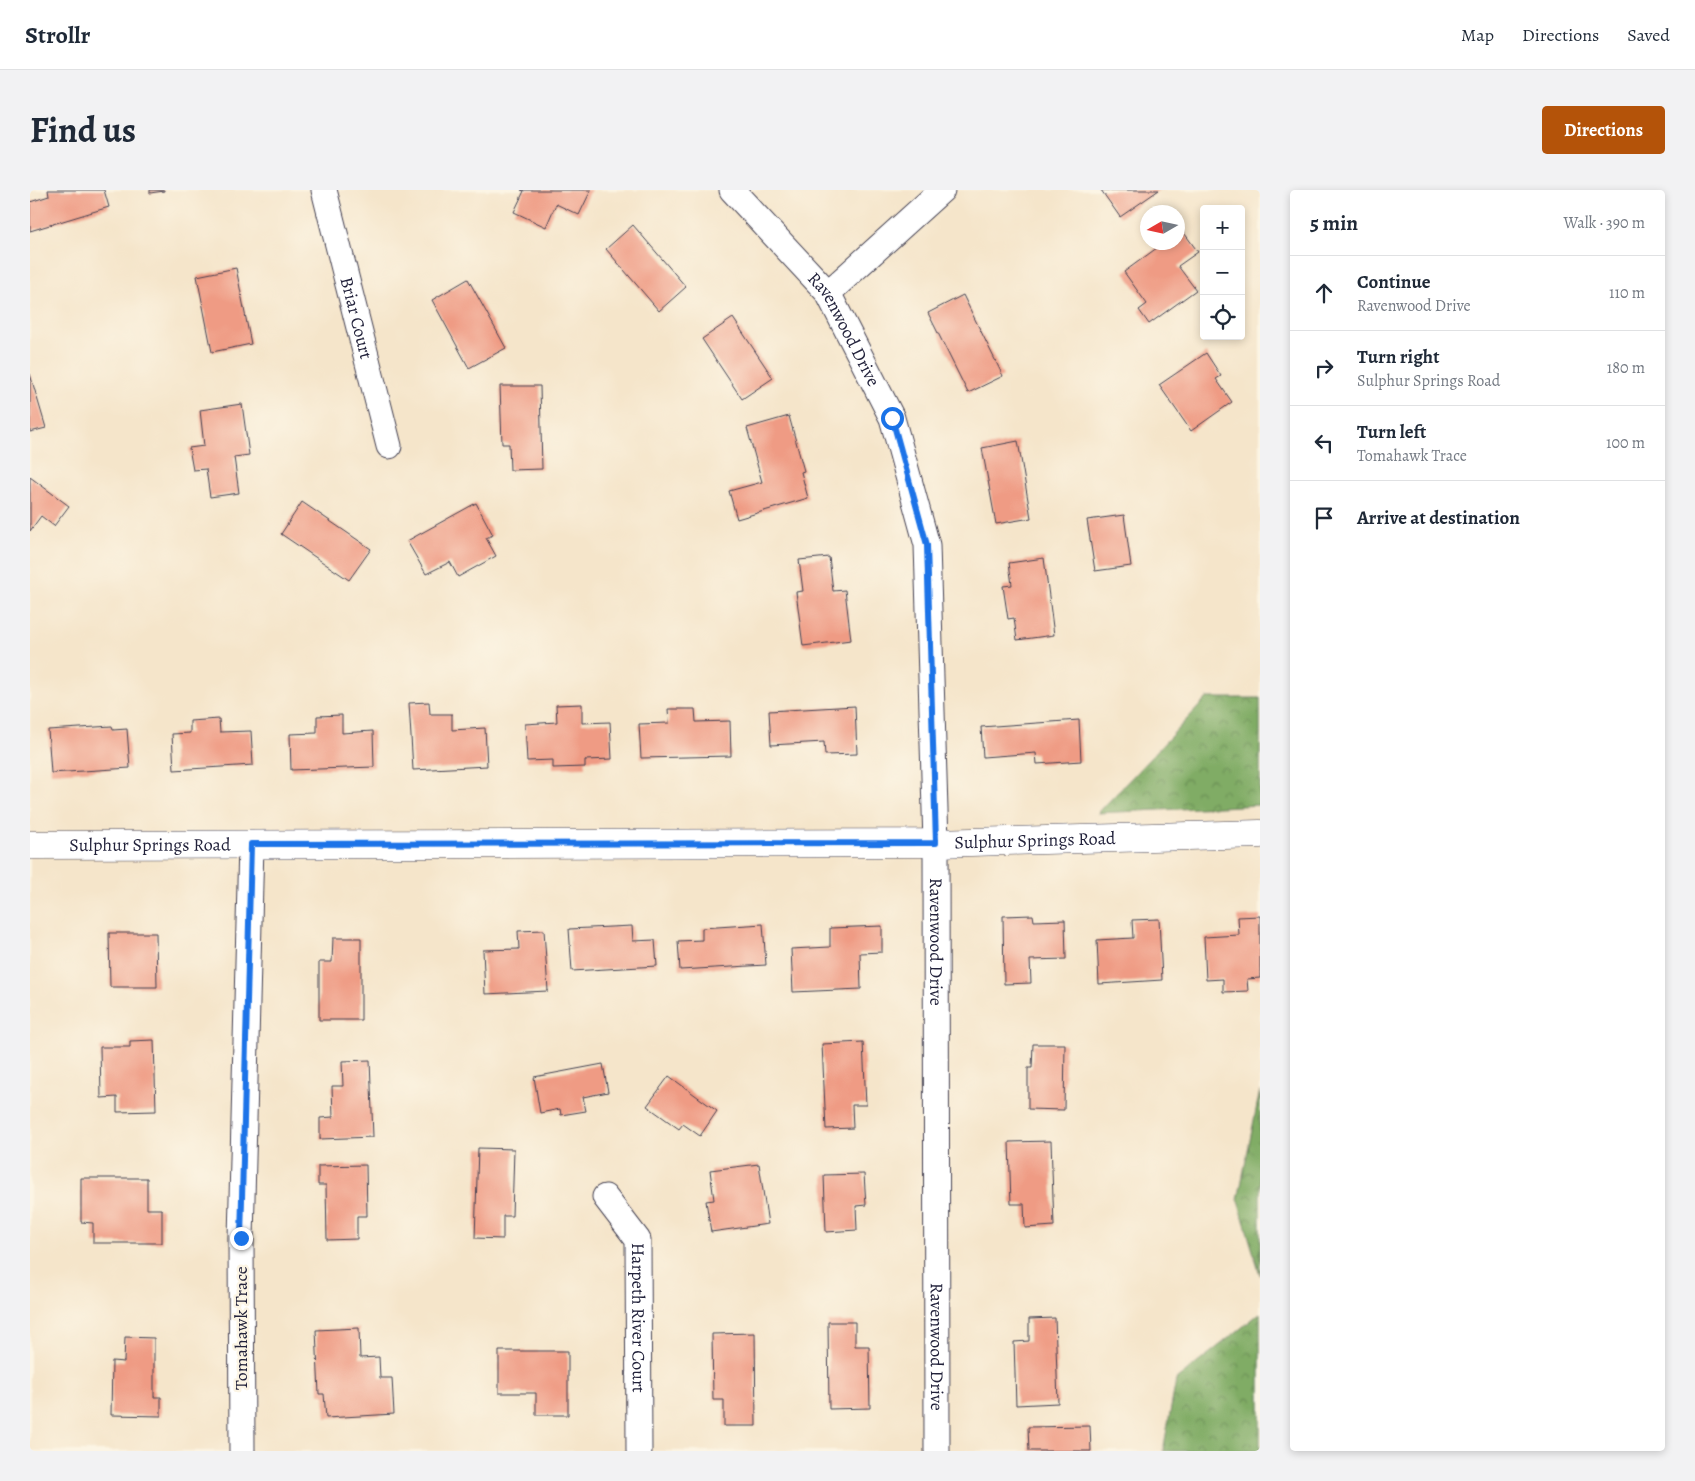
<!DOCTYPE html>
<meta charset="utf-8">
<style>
:root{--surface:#fff;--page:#f2f2f3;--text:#1f2937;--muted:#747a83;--line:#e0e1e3;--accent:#b45309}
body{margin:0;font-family:Alegreya,serif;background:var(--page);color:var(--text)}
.controls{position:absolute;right:15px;top:15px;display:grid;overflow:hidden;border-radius:5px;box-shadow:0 2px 8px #0003}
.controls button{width:45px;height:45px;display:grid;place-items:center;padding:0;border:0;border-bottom:1px solid var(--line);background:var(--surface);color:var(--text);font:25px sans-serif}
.compass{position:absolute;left:1110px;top:15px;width:45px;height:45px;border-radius:50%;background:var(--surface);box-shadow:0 2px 8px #0003;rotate:261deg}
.stop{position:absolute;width:15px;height:15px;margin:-11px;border:4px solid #1a73e8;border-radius:50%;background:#fff}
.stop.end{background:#1a73e8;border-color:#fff;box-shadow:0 1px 5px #0008}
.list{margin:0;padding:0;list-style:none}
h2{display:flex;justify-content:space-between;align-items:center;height:65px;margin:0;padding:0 20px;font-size:21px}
h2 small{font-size:16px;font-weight:400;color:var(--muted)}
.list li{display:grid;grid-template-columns:32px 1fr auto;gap:15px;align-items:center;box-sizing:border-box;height:75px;padding:0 20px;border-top:1px solid var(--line)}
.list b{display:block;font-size:19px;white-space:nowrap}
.list p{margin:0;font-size:16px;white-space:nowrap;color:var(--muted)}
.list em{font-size:16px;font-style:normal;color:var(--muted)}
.icon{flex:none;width:28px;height:28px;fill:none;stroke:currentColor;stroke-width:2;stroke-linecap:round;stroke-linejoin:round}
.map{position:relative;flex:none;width:1230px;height:1261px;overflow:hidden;border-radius:5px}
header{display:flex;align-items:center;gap:30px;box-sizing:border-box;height:70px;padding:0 25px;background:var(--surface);border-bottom:1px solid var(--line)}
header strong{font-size:24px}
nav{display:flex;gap:28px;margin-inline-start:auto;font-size:18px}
.intro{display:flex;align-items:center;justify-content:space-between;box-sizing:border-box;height:120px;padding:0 30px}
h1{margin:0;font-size:35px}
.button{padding:12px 22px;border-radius:5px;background:var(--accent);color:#fff;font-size:18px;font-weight:700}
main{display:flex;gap:30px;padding:0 30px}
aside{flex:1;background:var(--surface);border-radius:5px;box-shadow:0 2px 8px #0003}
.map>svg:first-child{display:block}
.forest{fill:url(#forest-crowns);stroke:#516750}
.building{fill:#ef9b84}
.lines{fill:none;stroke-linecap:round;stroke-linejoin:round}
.street-casing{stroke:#423f50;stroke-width:27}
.secondary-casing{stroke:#423f50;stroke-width:29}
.street{stroke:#fff;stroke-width:25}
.secondary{stroke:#fff;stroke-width:28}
.route{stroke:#1a73e8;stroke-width:6}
.labels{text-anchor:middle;stroke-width:5;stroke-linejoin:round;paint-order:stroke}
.street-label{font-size:18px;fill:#22223b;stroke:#fcf5e5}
</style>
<header>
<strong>Strollr</strong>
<nav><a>Map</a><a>Directions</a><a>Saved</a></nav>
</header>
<div class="intro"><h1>Find us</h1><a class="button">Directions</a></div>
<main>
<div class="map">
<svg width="1230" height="1261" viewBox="0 0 1230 1261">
<defs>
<pattern id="forest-crowns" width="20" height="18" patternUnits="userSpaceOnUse" patternTransform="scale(1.25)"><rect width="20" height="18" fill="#80ac65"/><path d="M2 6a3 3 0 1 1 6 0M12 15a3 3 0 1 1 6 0" fill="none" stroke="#688c54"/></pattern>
</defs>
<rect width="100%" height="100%" fill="#fcf5e5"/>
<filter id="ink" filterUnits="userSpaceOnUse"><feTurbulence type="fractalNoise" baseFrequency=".02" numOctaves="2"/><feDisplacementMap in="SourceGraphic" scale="10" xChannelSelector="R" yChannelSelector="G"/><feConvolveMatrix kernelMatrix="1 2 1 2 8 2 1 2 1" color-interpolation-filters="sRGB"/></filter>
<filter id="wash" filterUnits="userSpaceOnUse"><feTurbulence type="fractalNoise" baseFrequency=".0096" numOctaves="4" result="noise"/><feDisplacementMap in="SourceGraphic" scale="20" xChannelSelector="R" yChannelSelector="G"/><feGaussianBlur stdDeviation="1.12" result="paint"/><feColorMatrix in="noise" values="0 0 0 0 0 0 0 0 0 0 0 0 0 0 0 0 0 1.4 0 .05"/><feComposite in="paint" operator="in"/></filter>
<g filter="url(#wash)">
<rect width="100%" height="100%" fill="#f5e5ca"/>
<path class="forest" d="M1177,508H1230V615L1068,623Z
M1230,900V1085L1208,1010Z
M1230,1123V1261H1133L1146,1190Z"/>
<g id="blocks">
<path class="building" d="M18,0H74L79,17L0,41V12L19,6Z
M120,0H134V1L120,3Z
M491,0H561L549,25L526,14L516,37L484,22L494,1Z
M1071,0H1129L1090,27Z
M603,35L656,97L629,121L576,59Z
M1152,40L1168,62L1148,76L1166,100L1119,134L1109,120L1117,114L1094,82L1135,52H1148V43Z
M206,78L221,154L182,162L167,86Z
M438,89L476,158L439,178L402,110Z
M933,105L973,186L938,203L898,123Z
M703,128L743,188L712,209L672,149Z
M1176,163L1191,186L1186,189L1202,212L1161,241L1129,195Z
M0,184L16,238L0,242Z
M470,196H510L512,279L480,280L479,254H472Z
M212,214L219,265L204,267L209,303L180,307L176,279L163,280L159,258L174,256L170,220Z
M759,226L774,281L771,282L778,308L707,329L699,301L732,292L717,238Z
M988,251L1001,328L966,334L952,258Z
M0,287L39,316L24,336L11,326L0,341Z
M272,312L341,359L319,390L251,344Z
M446,313L463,345L456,348L466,366L428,387L420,372L396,384L377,351Z
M1094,325L1101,376L1065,381L1057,330Z
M799,367L803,401L815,400L821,450L773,456L766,402L773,401L769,370Z
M1014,368L1024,445L987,450L984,428L978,429L973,396L982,395L979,373Z
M399,512L400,524H422V540L455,538L457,576L383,580L379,513Z
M552,514V533L580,532L582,569L555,570V577L523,578V570L497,571L495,534L527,532L526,515Z
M825,516L827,564L795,565L794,552L741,555L739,521Z
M638,519H665L666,532L700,531L701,566L611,568L609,534L639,533Z
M312,525V543L343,541L344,577L261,580L260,544L287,543V526Z
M189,529L190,542L221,541L223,575L144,580L142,544L160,543V531Z
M1049,530L1051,571L1007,574L1006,563L953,567L951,537Z
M82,536L83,540L97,539L100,578L21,583L18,540Z
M1003,725L1004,731L1035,730L1036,769L1000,770L1001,793L974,794L973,726Z
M1230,726V788L1217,789L1218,801L1193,802V789L1176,790L1174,747L1209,745L1208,727Z
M1129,729L1132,790L1069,794L1067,750L1103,748L1102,730Z
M733,734L736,775L650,780L648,751L672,750V738Z
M602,736L603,751L625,750L627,776L542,781L539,739Z
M852,736V762L830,763L831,799L763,802L761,759L800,757V738Z
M514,740L518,801L455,804L453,760L489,759L488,741Z
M79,743H126L127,797H80Z
M303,748H331V830H289V772H302Z
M124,850L126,921L87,922V907L71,908L70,857H100V851Z
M833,852L836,915H822L823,938L796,939L792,854Z
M1003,854H1035L1034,920L998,919V878H1002Z
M340,870L343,947L290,949V928L303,927L302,896H313L312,871Z
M573,874L578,902L553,907L556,921L531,925L530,919L510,923L504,887Z
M639,886L687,921L670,946L653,934L649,939L617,916Z
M1021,951L1024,1036L995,1038L994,1014H981L979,952Z
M448,958L484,959L482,1026H473V1049L445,1048Z
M729,974L738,1034L681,1042L676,1011L684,1010L680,980Z
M336,975L337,1026H327V1049L297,1050L296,995H288V976Z
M834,984L836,1015L826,1016L827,1040L796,1042L794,985Z
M51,988H117V1019H132V1053H63V1033L51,1032Z
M1025,1128L1028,1213L986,1215L984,1152L999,1151V1129Z
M798,1132H825V1156H839L840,1218L799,1219Z
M329,1138L330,1168L349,1167L350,1188H362L364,1224L296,1228L294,1204H289L286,1140Z
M725,1143L726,1236H694V1210H683L682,1144Z
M95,1147L124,1148V1207H131V1226L81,1225L82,1171L94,1172Z
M469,1161H538V1225H506V1203H469Z
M1060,1236L1061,1261H999L998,1237Z"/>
</g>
</g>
<g filter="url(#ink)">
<use href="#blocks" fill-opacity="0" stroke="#423f50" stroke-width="1"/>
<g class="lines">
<g class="street-casing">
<g id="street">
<path id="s1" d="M294,0L359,256"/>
<path id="s2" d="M702,0L798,103L862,228L897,355L906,653L907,1261"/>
<path d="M798,103L912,0"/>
<path id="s3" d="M575,1007L608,1050L609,1261"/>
<path d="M212,1261L211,1048L221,654"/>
</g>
</g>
<g class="secondary-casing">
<g id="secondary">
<path id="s4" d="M0,655L906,653L1230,644"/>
</g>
</g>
<use href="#street" class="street"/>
<use href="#secondary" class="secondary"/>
</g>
</g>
<g class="lines" filter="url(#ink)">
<path class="route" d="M211,1048L221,654L906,653L897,355L862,228"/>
</g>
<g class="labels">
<g class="street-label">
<text dy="6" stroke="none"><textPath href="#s1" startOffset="132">Briar Court</textPath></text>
<text dy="6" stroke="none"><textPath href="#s2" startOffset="180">Ravenwood Drive</textPath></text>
<text dy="6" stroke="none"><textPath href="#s4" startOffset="1005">Sulphur Springs Road</textPath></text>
<text dy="6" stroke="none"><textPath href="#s4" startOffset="120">Sulphur Springs Road</textPath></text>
<text dy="6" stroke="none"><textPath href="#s2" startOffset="810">Ravenwood Drive</textPath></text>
<text dy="6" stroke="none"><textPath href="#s3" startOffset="132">Harpeth River Court</textPath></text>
<text transform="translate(211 1138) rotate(-90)" y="6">Tomahawk Trace</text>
<text dy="6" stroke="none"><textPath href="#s2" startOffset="1215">Ravenwood Drive</textPath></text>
</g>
</g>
</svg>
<div class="controls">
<button>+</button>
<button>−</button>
<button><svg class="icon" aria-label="locate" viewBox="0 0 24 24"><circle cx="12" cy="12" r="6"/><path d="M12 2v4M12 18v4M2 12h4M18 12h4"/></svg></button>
</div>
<svg class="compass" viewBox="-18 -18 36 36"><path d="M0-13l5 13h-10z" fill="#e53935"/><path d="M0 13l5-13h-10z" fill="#747a83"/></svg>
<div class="stop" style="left:862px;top:228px"></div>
<div class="stop end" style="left:211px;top:1048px"></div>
</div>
<aside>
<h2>5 min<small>Walk · 390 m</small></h2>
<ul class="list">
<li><svg class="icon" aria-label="ahead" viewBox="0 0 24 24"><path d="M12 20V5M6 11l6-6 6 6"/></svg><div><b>Continue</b><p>Ravenwood Drive</p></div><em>110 m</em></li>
<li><svg class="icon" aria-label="right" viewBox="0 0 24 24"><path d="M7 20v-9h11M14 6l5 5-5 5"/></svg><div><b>Turn right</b><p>Sulphur Springs Road</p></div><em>180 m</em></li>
<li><svg class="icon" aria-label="left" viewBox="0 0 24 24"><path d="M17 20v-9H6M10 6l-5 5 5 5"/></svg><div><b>Turn left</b><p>Tomahawk Trace</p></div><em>100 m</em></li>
<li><svg class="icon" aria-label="arrive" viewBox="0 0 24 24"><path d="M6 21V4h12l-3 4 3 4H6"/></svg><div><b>Arrive at destination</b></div></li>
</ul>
</aside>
</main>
